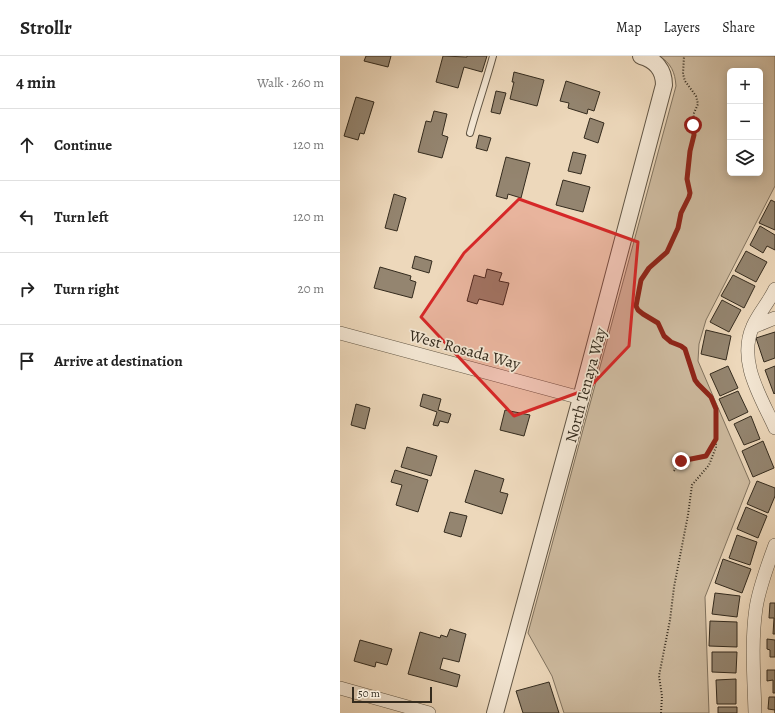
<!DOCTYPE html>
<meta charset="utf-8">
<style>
:root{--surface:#fff;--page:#f6f6f6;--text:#222;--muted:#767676;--line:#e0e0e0}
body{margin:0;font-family:Alegreya,serif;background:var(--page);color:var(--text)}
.controls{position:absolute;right:12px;top:12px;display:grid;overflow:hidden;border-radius:6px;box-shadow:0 2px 10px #0003}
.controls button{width:36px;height:36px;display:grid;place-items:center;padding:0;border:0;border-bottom:1px solid var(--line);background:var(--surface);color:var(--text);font:20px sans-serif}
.scale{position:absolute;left:12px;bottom:10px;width:80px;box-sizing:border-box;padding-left:4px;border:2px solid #342b1e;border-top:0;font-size:11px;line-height:14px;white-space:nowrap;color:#342b1e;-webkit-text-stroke:3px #f3e6d3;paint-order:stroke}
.stop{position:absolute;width:12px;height:12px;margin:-9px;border:3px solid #8f2418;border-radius:50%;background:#fff}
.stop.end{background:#8f2418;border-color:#fff;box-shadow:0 1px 4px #0008}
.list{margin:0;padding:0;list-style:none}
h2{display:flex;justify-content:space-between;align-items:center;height:52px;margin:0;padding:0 16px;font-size:17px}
h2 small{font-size:13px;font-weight:400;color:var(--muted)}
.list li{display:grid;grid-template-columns:26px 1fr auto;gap:12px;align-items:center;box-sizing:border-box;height:72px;padding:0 16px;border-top:1px solid var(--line)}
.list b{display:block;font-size:15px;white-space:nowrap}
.list em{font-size:13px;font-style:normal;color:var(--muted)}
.icon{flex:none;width:22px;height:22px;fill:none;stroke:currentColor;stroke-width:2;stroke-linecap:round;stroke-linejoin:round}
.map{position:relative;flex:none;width:435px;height:657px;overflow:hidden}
header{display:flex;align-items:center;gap:24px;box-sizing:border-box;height:56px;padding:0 20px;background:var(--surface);border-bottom:1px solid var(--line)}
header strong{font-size:19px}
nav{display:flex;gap:22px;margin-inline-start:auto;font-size:14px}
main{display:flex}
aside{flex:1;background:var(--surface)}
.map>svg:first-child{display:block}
.green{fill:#cebba0;stroke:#81735f;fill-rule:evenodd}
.building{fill:#948570;stroke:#342b1e}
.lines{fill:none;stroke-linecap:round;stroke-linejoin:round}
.service-casing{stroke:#625645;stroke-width:8}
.minor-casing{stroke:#625645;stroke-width:14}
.tertiary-casing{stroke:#625645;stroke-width:18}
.path{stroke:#342b1e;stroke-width:2;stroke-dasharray:1 2;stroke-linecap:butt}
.service{stroke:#f3e6d3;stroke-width:6}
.minor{stroke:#f3e6d3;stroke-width:13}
.tertiary{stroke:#f3e6d3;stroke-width:16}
.route{stroke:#8f2418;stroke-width:5}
.marked{fill:#d62828;fill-opacity:0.2;stroke:#d62828;stroke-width:3;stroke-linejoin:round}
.labels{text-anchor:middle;stroke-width:3.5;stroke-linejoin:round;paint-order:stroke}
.street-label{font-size:16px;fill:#342b1e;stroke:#f3e6d3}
</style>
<header>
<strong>Strollr</strong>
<nav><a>Map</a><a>Layers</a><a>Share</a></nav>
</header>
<main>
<aside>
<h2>4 min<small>Walk · 260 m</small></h2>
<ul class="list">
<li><svg class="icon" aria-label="ahead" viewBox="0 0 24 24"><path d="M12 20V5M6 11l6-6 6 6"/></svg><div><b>Continue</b></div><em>120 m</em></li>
<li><svg class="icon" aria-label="left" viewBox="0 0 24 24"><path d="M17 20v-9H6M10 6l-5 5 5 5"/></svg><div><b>Turn left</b></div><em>120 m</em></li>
<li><svg class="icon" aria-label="right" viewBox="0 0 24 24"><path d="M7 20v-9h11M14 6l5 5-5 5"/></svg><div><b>Turn right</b></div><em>20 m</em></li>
<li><svg class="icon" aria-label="arrive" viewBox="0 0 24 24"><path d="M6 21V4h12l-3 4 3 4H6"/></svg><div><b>Arrive at destination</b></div></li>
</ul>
</aside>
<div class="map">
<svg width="435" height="657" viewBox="0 0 435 657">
<rect width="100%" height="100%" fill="#edd8bb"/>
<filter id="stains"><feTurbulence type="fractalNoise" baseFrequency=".005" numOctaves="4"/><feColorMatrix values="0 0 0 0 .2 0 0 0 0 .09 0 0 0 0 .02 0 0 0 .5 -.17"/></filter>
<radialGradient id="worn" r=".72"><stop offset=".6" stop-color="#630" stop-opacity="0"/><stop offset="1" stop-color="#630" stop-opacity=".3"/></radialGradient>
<path class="green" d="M319,0H435V130L366,264L359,288L358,305L410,426L365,541L369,657H224L212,620L188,577L336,30C335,16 331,7 319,0ZM390,15H420V117H390Z"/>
<path class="building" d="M26,0H51L48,11L24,5Z
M103,0L127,1V0H147L142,16L124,11L118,32L96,26Z
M174,16L204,24L197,50L170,43L174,26H172Z
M226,25L260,36L254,55L248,53L247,58L228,52L229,47L220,45Z
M156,35L166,37L160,58L151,56Z
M16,41L34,46L24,78L20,77L18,84L4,80Z
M94,55L107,58L102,79L108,81L102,102L78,96L86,65L91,66Z
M250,62L264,67L258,87L244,82Z
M139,79L151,82L147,95L136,92Z
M233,96L246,99L241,118L228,115Z
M166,101L190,107L181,142L168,138L167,143L156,140Z
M223,124L250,131L243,156L216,149Z
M54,138L66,142L57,175L45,172Z
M431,144L435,146V174L419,167Z
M420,170L435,179V194L427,190L423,197L410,189Z
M406,195L427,206L416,226L395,215Z
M75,200L92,205L89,217L72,212Z
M40,211L71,220L70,224L76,226L72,242L34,232Z
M147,213L162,217L159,225L169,227L163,249L139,243L137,248L127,245L134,219L145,222Z
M393,219L415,230L404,252L381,240Z
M382,244L401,254L389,276L370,266Z
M366,274L391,280L386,304L361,298Z
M435,276V302L424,306L416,282Z
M388,310L398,332L380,340L370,318Z
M435,310V337L434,338L425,314Z
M398,335L408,356L389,365L379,343Z
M83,338L101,343L98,354L111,358L108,367L100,365L98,370L93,369L97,356L80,350Z
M16,348L30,352L25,373L11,369Z
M165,354L190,359L184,380L160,374Z
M411,360L420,383L404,389L394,368Z
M423,385L434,412L413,421L402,395Z
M67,391L97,400L91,420L61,411Z
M55,414L88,424L78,456L56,449L62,429L51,426Z
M135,414L164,423L160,436L168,438L162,458L125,446Z
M417,425L435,432V440L428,457L407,448Z
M406,451L427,460L418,482L397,473Z
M110,456L127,460L121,481L104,476Z
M397,479L417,486L410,509L389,502Z
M383,503L411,513L402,537L375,527Z
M375,537L400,540L397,561L372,558Z
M430,547H435V578H433L434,562H429Z
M370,565L397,566V591L369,590Z
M110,573L126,578L119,606L103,602L100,613L120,619L117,631L68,618L80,576L100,582L101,579L107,581Z
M427,583L435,584V601H430V594L427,593Z
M20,584L52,593L47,609L36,606L35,611L14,605Z
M372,596H397L396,617L372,616Z
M427,614H435V637H433V624L427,625Z
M396,623V648H377L376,624Z
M209,626L219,657H183L176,635Z
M429,641H435V657V654L428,653Z
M378,651H397V657H378Z"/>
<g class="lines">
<g class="service-casing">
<path id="service" d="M130,77C137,51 146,26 153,0"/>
</g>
<g class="minor-casing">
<path id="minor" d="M435,233C429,246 418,258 413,270C397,305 421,341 435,372
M413,271L435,262
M0,277L241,342
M0,632L89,657
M415,657C414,622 411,586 416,552C419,532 428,508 435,489"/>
</g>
<g class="tertiary-casing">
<path id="tertiary" d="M155,657L241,342L324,29C324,14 316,4 301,0"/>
</g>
<path class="path" d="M334,415L341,405L366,400L376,384
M321,657L322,640L319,620L330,564L334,531L348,459L352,429L369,409L376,391V353L373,346L371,341L358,328L355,323L347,297L341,290L331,286L324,280L318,267L303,258L298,254L296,250L301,224L309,212L327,196L337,172L341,157L349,141L350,137L347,123L350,95L354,79L353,69L354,57L358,48L356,40L345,25L343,18L344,0"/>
<use href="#service" class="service"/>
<use href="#minor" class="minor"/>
<use href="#tertiary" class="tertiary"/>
</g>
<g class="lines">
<path class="route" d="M341,405L366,400L376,383V353L371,341L358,328L355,324L345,293L341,290L331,286L324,280L318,267L303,258L298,254L296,250L301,224L309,212L327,196L338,172L341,157L349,141L350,137L347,123L350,95L354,79L353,69"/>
</g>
<path class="marked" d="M179,143L298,186L289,290L248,333L174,360L81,261L124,197Z"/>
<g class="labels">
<g class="street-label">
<text transform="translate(125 293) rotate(15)" y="6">West Rosada Way</text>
<text transform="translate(245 329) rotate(-75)" y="6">North Tenaya Way</text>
</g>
</g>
<rect width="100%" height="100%" filter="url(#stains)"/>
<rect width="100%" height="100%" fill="url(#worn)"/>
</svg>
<div class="controls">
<button>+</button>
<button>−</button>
<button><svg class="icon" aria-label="layers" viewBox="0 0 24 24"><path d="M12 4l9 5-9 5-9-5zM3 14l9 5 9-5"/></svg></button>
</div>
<div class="scale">50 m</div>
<div class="stop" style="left:353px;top:69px"></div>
<div class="stop end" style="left:341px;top:405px"></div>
</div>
</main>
